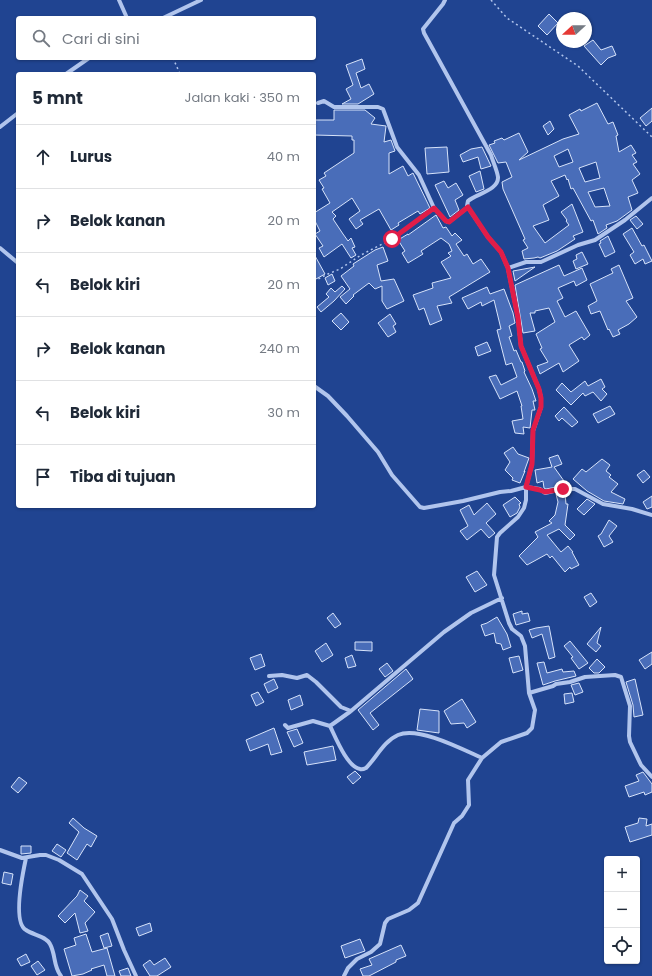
<!DOCTYPE html>
<html lang="id">
<meta charset="utf-8">
<style>
:root{--surface:#fff;--page:#f6f6f7;--text:#1f2937;--muted:#747a83;--line:#e0e1e3}
body{margin:0;font-family:Poppins,sans-serif;background:var(--page);color:var(--text)}
.controls{position:absolute;right:12px;bottom:12px;display:grid;overflow:hidden;border-radius:4px;box-shadow:0 1px 3px #0004}
.controls button{width:36px;height:36px;display:grid;place-items:center;padding:0;border:0;border-bottom:1px solid var(--line);background:var(--surface);color:var(--text);font:20px sans-serif}
.compass{position:absolute;left:556px;top:12px;width:36px;height:36px;border-radius:50%;background:var(--surface);box-shadow:0 1px 3px #0004;rotate:249deg}
.stop{position:absolute;width:12px;height:12px;margin:-9px;border:3px solid #e11d48;border-radius:50%;background:#fff}
.stop.end{background:#e11d48;border-color:#fff;box-shadow:0 1px 4px #0008}
.list{margin:0;padding:0;list-style:none}
h2{display:flex;justify-content:space-between;align-items:center;height:52px;margin:0;padding:0 16px;font-size:17px}
h2 small{font-size:13px;font-weight:400;color:var(--muted)}
.list li{display:grid;grid-template-columns:26px 1fr auto;gap:12px;align-items:center;box-sizing:border-box;height:64px;padding:0 16px;border-top:1px solid var(--line)}
.list b{display:block;font-size:15px;white-space:nowrap}
.list em{font-size:13px;font-style:normal;color:var(--muted)}
.icon{flex:none;width:22px;height:22px;fill:none;stroke:currentColor;stroke-width:2;stroke-linecap:round;stroke-linejoin:round}
.map{position:relative;flex:none;width:652px;height:976px;overflow:hidden}
.search{position:absolute;background:var(--surface);box-shadow:0 1px 3px #0004;left:16px;top:16px;width:300px;height:44px;display:flex;align-items:center;gap:10px;box-sizing:border-box;padding:0 14px;border-radius:4px;color:var(--muted);font-size:15px}
.panel{position:absolute;background:var(--surface);box-shadow:0 1px 3px #0004;left:16px;top:72px;width:300px;height:436px;border-radius:4px}
.map>svg:first-child{display:block}
.building{fill:#496db9;stroke:#d7e3fa;fill-rule:evenodd}
.lines{fill:none;stroke-linecap:round;stroke-linejoin:round}
.path{stroke:#b1c5ed;stroke-width:1.5;stroke-dasharray:2 3;stroke-linecap:butt}
.street{stroke:#b1c5ed;stroke-width:4}
.route{stroke:#e11d48;stroke-width:5}
</style>
<div class="map">
<svg width="652" height="976" viewBox="0 0 652 976">
<rect width="100%" height="100%" fill="#204491"/>
<path class="building" d="M549,14L558,23L547,35L538,26Z
M593,40L601,50L612,46L616,55L608,58L601,65L584,46Z
M362,59L365,69L356,73L361,88L369,84L374,94L358,104H342L351,99L346,89L353,85L346,65Z
M597,103L608,124L613,122L618,135L616,136L619,152L631,145L636,153L632,155L637,162L633,164L640,174L632,180L638,193L628,197L632,210L617,221L606,225L607,228L598,234L593,220L591,221L573,188L571,189L568,179L567,180L565,175L551,181L559,196L543,205L549,220L533,226L545,243L569,225L566,221L567,220L561,212L572,204L583,232L573,236L575,239L557,251L540,258L538,257L534,258L524,259L522,251L528,248L523,240L525,239L503,189L502,182L512,177L506,162L498,163L489,145L495,143L494,141L502,138L504,140L519,133L528,152L519,160L563,139L579,134L569,115L580,109L581,111ZM568,149L573,162L559,167L554,156ZM596,162L600,178L585,182L579,168ZM604,188L610,206L595,207L588,192Z
M652,108V121L646,126L640,118Z
M334,110H365L375,118L371,124L386,126L384,142L391,140L395,151L389,153V174L403,166L408,176L413,173L430,208L420,214L418,211L398,223L399,225L391,230L379,209L360,220L363,224L356,229L349,219L360,211L352,198L332,212L336,216L333,219L343,234L348,241L351,238L355,247L352,248L356,255L351,258L342,244L324,257L319,248L323,246L315,234L320,231L314,219V213L330,203L322,189L324,188L319,180L326,176L324,173L354,153V140H352V136L314,135V120H334Z
M550,121L554,129L548,135L543,126Z
M447,147L449,172L427,174L425,148Z
M482,147L491,166L481,169L478,157L463,162L460,155L471,149Z
M480,171L484,189L476,192L469,176Z
M444,181L448,188L456,183L463,195L455,200L459,210L450,217L435,185Z
M436,215L443,228L446,227L452,236L455,233L462,240L456,244L464,256L467,254L473,264L481,259L490,272L449,297L452,303L437,306L442,320L430,325L424,308L419,310L413,295L433,288L432,283L451,278L441,262L451,256L448,253L452,251L449,244L441,238L421,251L423,254L408,263L402,253L405,251L398,240L408,234V235Z
M636,216L643,224L637,229L630,220Z
M632,228L642,246L644,245L652,261L645,264L643,259L635,264L630,255L634,252L623,234Z
M608,236L615,252L605,257L599,244L601,243L600,241Z
M383,247L388,261L377,265L381,281L394,279L404,301L387,309L382,301V286L375,289L369,283L353,295L354,296L346,304L340,297L350,289L341,276L354,266L353,264L375,250Z
M582,252L588,264L576,269L573,261L577,259L576,255Z
M314,254L325,274L316,279L314,274Z
M559,265L564,276L582,268L587,280L576,286L574,281L558,288L563,298L557,301L565,317L576,311L590,335L584,340L582,337L569,345L579,361L563,372L559,363L540,374L537,366L548,362L540,349L542,348L536,334L555,322L549,308L535,311V313H530L535,331L523,333L515,285Z
M619,265L633,298L626,301L637,317L629,324L618,330L620,334L613,337L609,329L608,330L600,311L591,314L588,306L597,301L590,284L613,273L611,269Z
M535,267L515,281L513,271Z
M332,274L335,281L328,285L325,278Z
M342,286L345,289L334,301L321,312L317,307L329,297L326,294L331,288L335,292Z
M487,287L490,294L504,289L513,313L515,323L509,326L512,336L509,337L514,351L516,350L521,362H522L525,371L524,372L532,389L536,401H533L535,410H532L530,428L523,427L524,434L515,433L512,421L523,419L521,406H522L517,391L500,399L489,377L496,375L501,385L517,377L512,363L506,365L497,330L501,329L494,300L482,306L481,302L468,309L462,298Z
M341,313L349,322L341,330L332,321Z
M390,314L396,324L393,326L396,332L388,337L378,323Z
M487,342L491,351L478,356L475,347Z
M601,379L605,387L602,389L607,394L601,401L593,392L585,396L583,393L571,405L556,390L562,383L571,392L585,381L588,386Z
M610,406L615,414L598,423L593,414Z
M564,407L578,422L572,427L562,418L559,421L555,416Z
M513,447L518,454L529,458L524,472L525,471L520,483L512,480L513,478L505,470L510,462L504,453Z
M558,455L562,464L554,467L564,481L557,487L546,489L544,488L543,481L537,483L535,470L552,467L549,458Z
M602,459L610,465L606,471L611,475L609,477L618,484L611,492L625,499L623,504L604,501L587,491L573,479L582,469L586,472Z
M644,470L650,477L643,483L637,475Z
M556,494H565L566,504H568L565,525L575,535L570,540L559,529L547,535L561,552L568,546L573,552H572L579,565L571,569L570,567L565,572L552,556L550,558L547,554L527,565L519,556L538,537L535,532L552,523L549,521L555,515L558,502Z
M652,496V507L647,509L643,502Z
M515,497L521,503L519,504L520,507L517,513L510,517L503,505Z
M587,499L595,504L584,515L577,509Z
M487,503L496,514L486,523L495,533L489,538L481,529L467,540L460,531L468,526L460,510L469,505L474,515Z
M609,520L617,526L609,536L613,542L604,547L598,536L601,534Z
M477,571L487,585L475,592L466,577Z
M591,593L597,602L590,607L584,597Z
M522,611V614L528,613L530,621L516,625L513,614Z
M333,613L341,624L335,628L327,618Z
M497,617L507,634L511,647L503,650L501,644L496,643L494,633L485,636L481,625L487,623Z
M549,626L555,657L549,659L542,634L532,638L529,630L536,628Z
M601,627L597,643L601,646L596,652L587,644Z
M570,641L588,663L579,669L571,658L573,657L564,646Z
M355,642H372V651L355,650Z
M326,643L333,655L322,662L315,651Z
M652,652V664L645,669L639,660Z
M261,654L265,666L255,670L250,658Z
M352,655L356,666L348,668L345,658Z
M519,656L523,670L513,673L509,658Z
M597,659L605,667L599,673H594L589,668Z
M544,662L547,673L562,669L563,672L574,671L576,676L555,681L543,685L537,663Z
M387,663L393,671L385,677L379,669Z
M406,669L413,679L370,713L379,725L373,730L358,710Z
M274,679L278,688L268,693L264,684Z
M635,679L643,715L634,717L633,705L626,682Z
M579,683L583,692L575,695L571,685Z
M258,692L264,702L256,706L251,695Z
M572,693L574,702L565,704L564,694Z
M300,695L303,705L291,710L288,700Z
M462,699L476,722L467,728L464,723L451,724L444,711Z
M420,709L439,711V733L417,730Z
M274,728L282,752L271,755L268,744L250,751L246,740Z
M297,729L303,743L294,747L287,732Z
M333,746L336,760L307,765L304,752Z
M355,771L361,777L353,784L347,777Z
M643,772L652,784V792L645,795L644,792L629,797L625,786L639,781L636,775Z
M19,777L27,783L18,793L11,787Z
M73,818L84,828L97,836L91,847L87,844L77,860L67,853L79,832L69,823Z
M639,818L647,819L646,826L652,824V835L630,842L625,827L638,823Z
M57,844L66,850L61,857L52,851Z
M21,846H31V853L21,854Z
M4,872L13,874L11,885L2,883Z
M80,890L88,896L84,901L95,912L85,923L88,931L80,933L75,913L65,923L58,916L77,896Z
M150,923L152,931L139,936L136,928Z
M108,933L112,946L104,948L100,936Z
M86,934L92,952L107,948L115,976H107L104,965L91,969L92,970L83,974L72,976L64,949L76,945L74,938Z
M360,939L365,951L345,958L341,946Z
M401,945L406,956L396,960V962L369,976H363L360,969L372,965L369,959Z
M26,954L30,962L21,966L17,959Z
M165,958L171,967L157,976H150L143,965L150,960L154,965Z
M38,961L45,970L37,975L31,966Z
M128,968L131,976H121L119,971Z"/>
<g class="lines">
<path class="path" d="M491,0L507,18L578,66L652,137
M173,58L180,74
M314,281L328,274L340,269L361,255L394,238L430,211"/>
<path class="street" d="M119,0L127,18
M163,18L201,0
M66,74L89,58
M318,103L324,101L334,107H378L383,109L397,147L419,175L434,208L446,221L449,222L468,207
M0,127L18,113
M0,248L18,263
M508,268L526,262H541L578,245L595,240L625,220L652,198
M314,386L328,396L347,416L378,452L392,475L420,507L424,508L463,501L500,492L511,491L526,487L540,489L545,493L563,489H575L603,504L632,509L652,515
M269,676L282,675L297,678L307,675L316,682L341,707L351,711
M529,693L553,686L556,684L570,682L585,677L615,675L621,677L630,706L629,736L630,742L641,765L652,777
M285,725L288,728L313,721L330,726C335,736 347,767 360,769C362,770 364,769 366,768C376,758 384,741 398,735C418,726 462,749 482,758
M330,726L351,711L444,632L471,613L502,598
M0,850L22,858L40,855H46L59,860L82,874L112,919L124,950L136,976
M26,858C23,872 12,922 26,930C33,935 46,936 50,944C56,955 53,966 61,976
M344,976L348,968L357,959L371,952L380,944L385,923L388,919L409,910L418,903L454,823L462,816L469,805L468,780L482,758L501,742L527,733L532,728L535,710L529,693L525,646L521,636L512,629L509,623L494,575L497,537L500,533L518,517L524,508L526,500V487L532,464L533,431L541,407V398L539,389L521,346L518,318L508,268L501,252L488,237L467,206L468,201C476,194 499,190 498,177C497,170 493,162 491,155L424,33L423,29L443,4L445,0"/>
</g>
<g class="lines">
<path class="route" d="M392,239L434,208L446,221L449,222L468,207L488,237L501,252L508,268L518,318L521,346L539,389L541,398V407L533,430L532,464L526,487L540,490L545,492L563,489"/>
</g>
</svg>
<div class="controls">
<button>+</button>
<button>−</button>
<button><svg class="icon" aria-label="locate" viewBox="0 0 24 24"><circle cx="12" cy="12" r="6"/><path d="M12 2v4M12 18v4M2 12h4M18 12h4"/></svg></button>
</div>
<svg class="compass" viewBox="-18 -18 36 36"><path d="M0-13l5 13h-10z" fill="#e53935"/><path d="M0 13l5-13h-10z" fill="#747a83"/></svg>
<div class="stop" style="left:392px;top:239px"></div>
<div class="stop end" style="left:563px;top:489px"></div>
<div class="search"><svg class="icon" aria-label="search" viewBox="0 0 24 24"><circle cx="10" cy="10" r="6"/><path d="M15 15l6 6"/></svg>Cari di sini</div>
<section class="panel">
<h2>5 mnt<small>Jalan kaki · 350 m</small></h2>
<ul class="list">
<li><svg class="icon" aria-label="ahead" viewBox="0 0 24 24"><path d="M12 20V5M6 11l6-6 6 6"/></svg><div><b>Lurus</b></div><em>40 m</em></li>
<li><svg class="icon" aria-label="right" viewBox="0 0 24 24"><path d="M7 20v-9h11M14 6l5 5-5 5"/></svg><div><b>Belok kanan</b></div><em>20 m</em></li>
<li><svg class="icon" aria-label="left" viewBox="0 0 24 24"><path d="M17 20v-9H6M10 6l-5 5 5 5"/></svg><div><b>Belok kiri</b></div><em>20 m</em></li>
<li><svg class="icon" aria-label="right" viewBox="0 0 24 24"><path d="M7 20v-9h11M14 6l5 5-5 5"/></svg><div><b>Belok kanan</b></div><em>240 m</em></li>
<li><svg class="icon" aria-label="left" viewBox="0 0 24 24"><path d="M17 20v-9H6M10 6l-5 5 5 5"/></svg><div><b>Belok kiri</b></div><em>30 m</em></li>
<li><svg class="icon" aria-label="arrive" viewBox="0 0 24 24"><path d="M6 21V4h12l-3 4 3 4H6"/></svg><div><b>Tiba di tujuan</b></div></li>
</ul>
</section>
</div>
